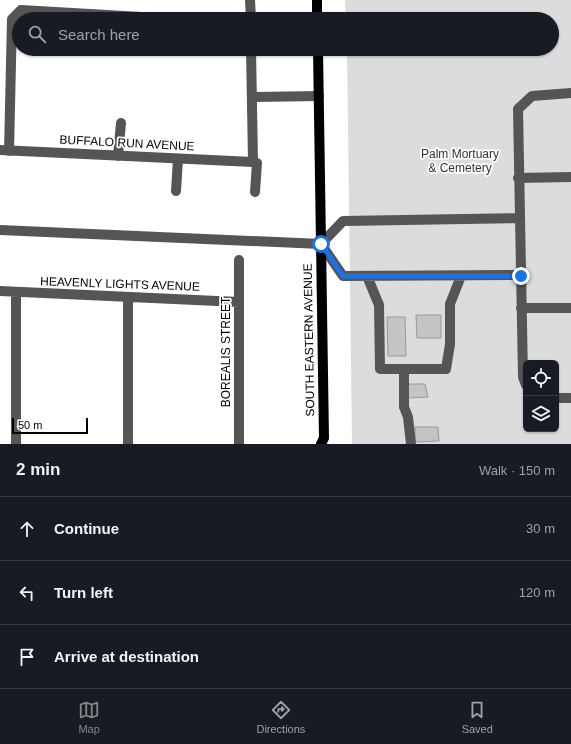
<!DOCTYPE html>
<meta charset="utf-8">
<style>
:root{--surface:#171b24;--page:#242831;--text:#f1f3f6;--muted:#9ea1a6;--line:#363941;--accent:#858687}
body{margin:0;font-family:Arial,sans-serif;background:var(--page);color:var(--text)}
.controls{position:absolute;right:12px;bottom:12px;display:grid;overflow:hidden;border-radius:6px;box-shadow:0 1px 3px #0004}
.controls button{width:36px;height:36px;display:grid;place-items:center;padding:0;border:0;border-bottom:1px solid var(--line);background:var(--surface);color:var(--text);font:20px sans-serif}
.scale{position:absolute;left:12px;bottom:10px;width:76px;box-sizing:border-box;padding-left:4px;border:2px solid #000;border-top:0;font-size:11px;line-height:14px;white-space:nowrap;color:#000;-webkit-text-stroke:3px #fff;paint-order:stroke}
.stop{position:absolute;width:12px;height:12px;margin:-9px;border:3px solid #1a73e8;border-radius:50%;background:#fff}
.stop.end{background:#1a73e8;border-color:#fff;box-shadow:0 1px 4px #0008}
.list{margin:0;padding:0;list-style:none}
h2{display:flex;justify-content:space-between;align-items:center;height:52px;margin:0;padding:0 16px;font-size:17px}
h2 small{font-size:13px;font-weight:400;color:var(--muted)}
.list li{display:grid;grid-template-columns:26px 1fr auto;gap:12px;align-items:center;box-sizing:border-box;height:64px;padding:0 16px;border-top:1px solid var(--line)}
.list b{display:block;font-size:15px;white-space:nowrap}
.list em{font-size:13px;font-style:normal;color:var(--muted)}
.icon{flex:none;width:22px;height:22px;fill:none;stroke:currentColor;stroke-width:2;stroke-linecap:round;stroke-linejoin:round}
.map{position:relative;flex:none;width:571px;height:444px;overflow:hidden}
.search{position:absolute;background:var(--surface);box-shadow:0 1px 3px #0004;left:12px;right:12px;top:12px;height:44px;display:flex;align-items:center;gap:10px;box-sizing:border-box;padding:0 14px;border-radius:22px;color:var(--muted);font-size:15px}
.sheet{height:244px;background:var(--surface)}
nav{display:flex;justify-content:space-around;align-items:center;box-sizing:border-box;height:56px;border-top:1px solid var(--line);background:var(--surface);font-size:11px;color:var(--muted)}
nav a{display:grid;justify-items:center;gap:2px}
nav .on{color:var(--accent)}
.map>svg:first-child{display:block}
.green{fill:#dcdcdc;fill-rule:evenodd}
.building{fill:#c4c4c4;stroke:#999}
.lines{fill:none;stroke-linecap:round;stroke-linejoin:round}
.minor{stroke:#555;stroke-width:10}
.major{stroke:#000;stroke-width:10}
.route{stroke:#1a73e8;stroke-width:5}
.labels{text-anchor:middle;stroke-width:3.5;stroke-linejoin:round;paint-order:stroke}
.street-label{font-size:12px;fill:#000;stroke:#fff}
.park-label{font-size:12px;fill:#333;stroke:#fff}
</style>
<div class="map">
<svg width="571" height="444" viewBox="0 0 571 444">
<rect width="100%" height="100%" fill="#fff"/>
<path class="green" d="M345,0H571V444H352L347,49H552V19H346ZM526,363H556V429H526Z"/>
<path class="building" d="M416,315H441V338H417Z
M387,317H405L406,356H388Z
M406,384H425L428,397L407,398Z
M415,427H438L439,441L415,442Z"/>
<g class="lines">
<path class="minor" d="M250,0L251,19
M251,49L253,162
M252,97L319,96
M0,150L253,162
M9,151L12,19L21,10L176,19
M118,156L121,123
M253,162L257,163L255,192
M518,178L571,177
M176,191L178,159
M519,218L343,221L321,244L343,276L521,275
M0,230L321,244
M239,260V444
M367,276L379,305L380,369H446L450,344V304L461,276
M0,291L239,302
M16,292V444
M128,297V444
M521,308H571
M404,369V407L408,417L411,444
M526,385L523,377L518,109L532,96L571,93
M556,398H571"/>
<path class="major" d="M317,0V19
M318,49L324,438L321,444"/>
</g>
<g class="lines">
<path class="route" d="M321,244L343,276H521"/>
</g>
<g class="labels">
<g class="street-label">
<text transform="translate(127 143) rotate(3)" y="4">BUFFALO RUN AVENUE</text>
<text transform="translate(120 284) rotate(2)" y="4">HEAVENLY LIGHTS AVENUE</text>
<text transform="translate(309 340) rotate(-91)" y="4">SOUTH EASTERN AVENUE</text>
<text transform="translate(226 352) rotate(-90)" y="4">BOREALIS STREET</text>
</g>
<g class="park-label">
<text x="460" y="158">Palm Mortuary<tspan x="460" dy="14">&amp; Cemetery</tspan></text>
</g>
</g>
</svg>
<div class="controls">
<button><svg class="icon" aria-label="locate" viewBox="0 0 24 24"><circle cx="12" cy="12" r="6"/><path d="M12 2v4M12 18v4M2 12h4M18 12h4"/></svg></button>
<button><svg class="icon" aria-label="layers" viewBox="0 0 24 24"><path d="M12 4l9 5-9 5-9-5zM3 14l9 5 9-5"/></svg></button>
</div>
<div class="scale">50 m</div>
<div class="stop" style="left:321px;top:244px"></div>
<div class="stop end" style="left:521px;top:276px"></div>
<div class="search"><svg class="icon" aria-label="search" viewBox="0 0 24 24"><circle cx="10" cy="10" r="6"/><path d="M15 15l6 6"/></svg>Search here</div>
</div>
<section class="sheet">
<h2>2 min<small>Walk · 150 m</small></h2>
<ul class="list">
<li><svg class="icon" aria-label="ahead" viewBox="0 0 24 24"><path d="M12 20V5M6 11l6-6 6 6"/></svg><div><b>Continue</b></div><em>30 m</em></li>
<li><svg class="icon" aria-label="left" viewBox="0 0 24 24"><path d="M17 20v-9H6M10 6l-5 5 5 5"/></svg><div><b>Turn left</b></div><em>120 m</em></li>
<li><svg class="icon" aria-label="arrive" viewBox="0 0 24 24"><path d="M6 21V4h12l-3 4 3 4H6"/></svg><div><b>Arrive at destination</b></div></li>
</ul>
</section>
<nav>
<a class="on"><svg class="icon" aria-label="map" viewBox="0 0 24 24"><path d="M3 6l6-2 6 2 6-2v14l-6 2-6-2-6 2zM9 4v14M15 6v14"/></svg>Map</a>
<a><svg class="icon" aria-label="directions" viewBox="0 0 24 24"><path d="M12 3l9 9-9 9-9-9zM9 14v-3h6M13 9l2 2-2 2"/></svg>Directions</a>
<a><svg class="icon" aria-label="saved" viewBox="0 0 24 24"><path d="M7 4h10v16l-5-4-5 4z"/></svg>Saved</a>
</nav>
